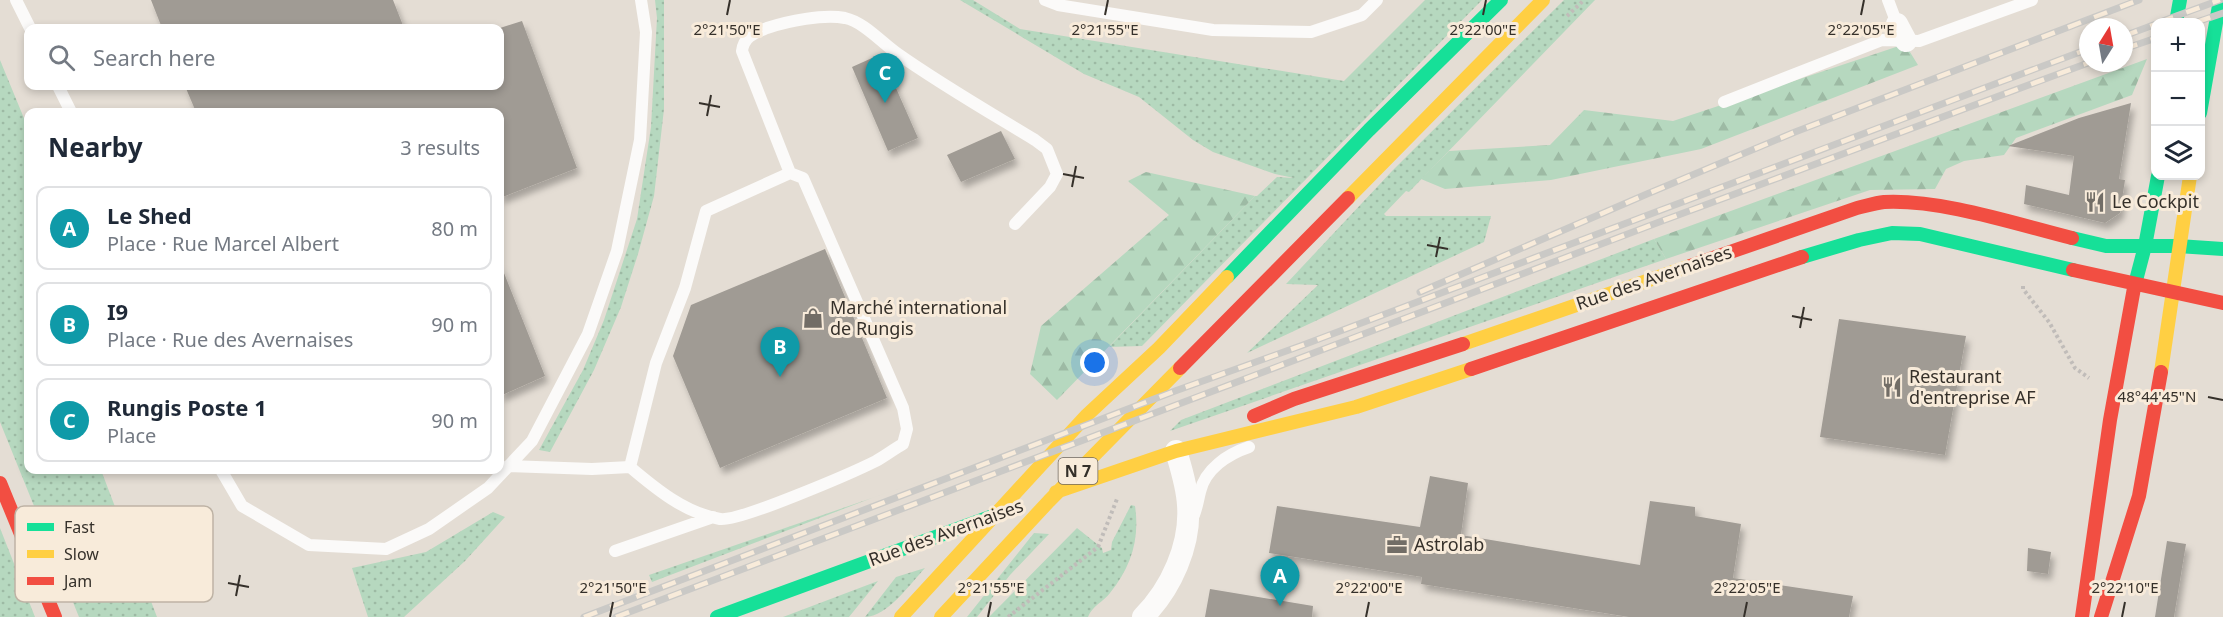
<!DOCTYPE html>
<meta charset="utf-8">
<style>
:root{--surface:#fff;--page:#f6f6f7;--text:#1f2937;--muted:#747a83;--line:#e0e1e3;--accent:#726d66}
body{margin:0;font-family:"Noto Sans",sans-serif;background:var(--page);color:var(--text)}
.controls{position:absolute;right:18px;top:18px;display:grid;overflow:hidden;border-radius:12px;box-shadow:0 3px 9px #0003}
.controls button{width:54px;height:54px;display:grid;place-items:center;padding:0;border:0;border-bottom:2px solid var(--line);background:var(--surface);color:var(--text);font:30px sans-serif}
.compass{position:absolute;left:2079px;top:18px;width:54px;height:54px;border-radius:50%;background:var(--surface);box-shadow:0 3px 9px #0003;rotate:11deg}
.you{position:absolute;left:1095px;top:363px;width:21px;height:21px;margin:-15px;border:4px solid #fff;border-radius:50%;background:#1a73e8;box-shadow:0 0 0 9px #1a73e833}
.badge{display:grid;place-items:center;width:39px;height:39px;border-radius:50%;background:var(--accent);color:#fff;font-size:20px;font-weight:700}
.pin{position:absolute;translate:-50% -50px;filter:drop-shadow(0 2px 3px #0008)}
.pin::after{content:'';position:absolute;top:32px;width:21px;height:18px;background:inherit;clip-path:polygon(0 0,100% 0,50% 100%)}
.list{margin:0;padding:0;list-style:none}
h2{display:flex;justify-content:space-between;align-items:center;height:78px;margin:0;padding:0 24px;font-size:26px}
h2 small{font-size:20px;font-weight:400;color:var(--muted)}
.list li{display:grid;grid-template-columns:39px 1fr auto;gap:18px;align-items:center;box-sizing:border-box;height:84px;margin:0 12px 12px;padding:0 12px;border:2px solid var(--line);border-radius:12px}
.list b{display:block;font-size:22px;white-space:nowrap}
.list p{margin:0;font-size:20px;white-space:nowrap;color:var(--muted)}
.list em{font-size:20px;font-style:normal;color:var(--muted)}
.icon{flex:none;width:33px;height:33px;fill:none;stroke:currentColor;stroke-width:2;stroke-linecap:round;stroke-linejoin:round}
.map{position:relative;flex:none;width:2223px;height:617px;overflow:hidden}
.search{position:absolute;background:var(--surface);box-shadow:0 3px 9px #0003;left:24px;top:24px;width:480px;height:66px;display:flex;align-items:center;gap:15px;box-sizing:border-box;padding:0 21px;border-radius:12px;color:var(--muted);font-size:22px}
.panel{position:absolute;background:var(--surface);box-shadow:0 3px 9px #0003;left:24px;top:108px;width:480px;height:366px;border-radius:12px}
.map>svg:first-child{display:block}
.grass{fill:url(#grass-dots)}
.forest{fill:url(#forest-firs)}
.building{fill:#a09b94;filter:url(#shadow)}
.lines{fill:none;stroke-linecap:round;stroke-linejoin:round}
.path{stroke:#c0bcb9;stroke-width:4;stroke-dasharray:3 3;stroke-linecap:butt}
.lane{stroke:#fbfaf9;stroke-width:12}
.street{stroke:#fbfaf9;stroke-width:22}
.fast{stroke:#16e098;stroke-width:14}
.slow{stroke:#ffcf43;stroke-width:14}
.jam{stroke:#f24e42;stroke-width:14}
.rail-casing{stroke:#cac9c6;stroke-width:7}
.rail{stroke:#f8ebda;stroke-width:4.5;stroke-dasharray:14;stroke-linecap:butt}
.ticks{fill:none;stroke:#35302a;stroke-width:2}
.labels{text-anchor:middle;stroke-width:6;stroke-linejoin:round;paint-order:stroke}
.shield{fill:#f8ebda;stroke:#70685f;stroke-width:1.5}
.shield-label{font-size:16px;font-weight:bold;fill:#35302a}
.poi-label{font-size:18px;fill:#35302a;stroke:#f8ebda;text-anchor:start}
.street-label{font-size:18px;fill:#35302a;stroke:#f8ebda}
.key{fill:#f8ebda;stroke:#beb3a5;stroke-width:1.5}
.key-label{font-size:16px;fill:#35302a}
.ticks-label{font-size:15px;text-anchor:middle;fill:#35302a;stroke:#f8ebda;stroke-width:6;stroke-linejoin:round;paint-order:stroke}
</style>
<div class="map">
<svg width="2223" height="617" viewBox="0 0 2223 617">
<defs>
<pattern id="grass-dots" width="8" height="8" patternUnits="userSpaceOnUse" patternTransform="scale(1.5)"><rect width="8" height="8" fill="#b6d8bf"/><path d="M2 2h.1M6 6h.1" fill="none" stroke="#9dbaa4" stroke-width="1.8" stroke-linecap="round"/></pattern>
<pattern id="forest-firs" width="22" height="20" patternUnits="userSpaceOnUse" patternTransform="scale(1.5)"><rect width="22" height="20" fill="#b6d8bf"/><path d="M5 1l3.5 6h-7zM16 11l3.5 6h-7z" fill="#9dbaa4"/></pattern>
<filter id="shadow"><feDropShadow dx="3.5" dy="6" stdDeviation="3" flood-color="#0004"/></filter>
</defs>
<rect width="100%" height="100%" fill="#e4ddd4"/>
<path class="grass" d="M655,0H664V109L654,196L638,254L621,307L594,370L550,452L539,450L583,370L604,320L637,219L651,127L657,18Z
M960,0H973L1020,29L1344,81L1425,0H1482L1142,346L1109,347L1255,196H1257L1277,177L1294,178L1275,174L1213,152L1193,140L1139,97L1084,74Z
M1564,0H1595L1409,192L1406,191L1384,214L1386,216H1491L1484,242L1247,353L1318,285L1286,284L1393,170Z
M0,60L28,128V470H101L157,617H79L0,422Z
M1654,239L1666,259L1170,431L1181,420Z
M1008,451L872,498L652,582L649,575Z
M1131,505L1135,506C1140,539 1131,567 1110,593C1103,602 1092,606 1088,617H989L1077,528L1102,548L1103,553L1111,550L1112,542Z
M493,512L505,517L465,561L404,617H368L352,568L426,552Z
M0,528L35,617H0Z
M1034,533L1049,534L1010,575L977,617H967Z
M925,568C911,583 887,617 865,617L896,577Z
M878,581L849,617H783Z"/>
<path class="forest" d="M1905,44L1918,65L1701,149L1551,180L1445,189L1421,179L1449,151L1550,145L1584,110L1673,121Z
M2147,59L2132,95L2016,138L2004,155L1964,161L1946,169L1935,189L1870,190L1666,259L1654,239Z
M1146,172L1255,196L1057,400L1030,374L1041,326L1169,215L1128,181Z"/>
<path class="building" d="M151,0H393L404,28H162Z
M522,21L577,168L500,198V112H196L185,86H500V28Z
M881,54L918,138L888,151L852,67Z
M2131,103L2119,179L2125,180L2120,213L2105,223L2024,204L2026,185L2069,195L2074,156L2008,146L2079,118Z
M1001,131L1015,159L961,182L947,155Z
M825,249L887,398L720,468L673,356L691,305Z
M500,263L545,376L500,396Z
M1839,319L1966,336L1945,455L1820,437Z
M1430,476L1468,483L1461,535L1640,565L1650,501L1695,507V516L1741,524L1733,578L1853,596L1849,617H1629L1421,584L1422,577L1269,553L1277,506L1420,527Z
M2167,541L2186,544L2174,617H2155Z
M2028,548L2051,552L2048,574L2027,571Z
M1210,589L1313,606L1312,617H1205Z"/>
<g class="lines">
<path class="path" d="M1567,16L1584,0
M2023,286V289L2049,322L2075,368L2089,378
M1008,617L1098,547L1117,499"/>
<path class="lane" d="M16,0L30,28
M1045,0L1058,5L1213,30L1311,32L1362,15L1377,0
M1888,0L1897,24
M58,86L71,112
M1724,102L1882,40L1919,41L2032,0
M790,173L742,51C744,36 755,33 767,28C788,21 823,14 845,18C864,22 882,43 898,54C942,85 989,112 1035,140L1047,149L1057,174L1050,187L1015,224
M508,466L592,469L630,467C656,489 685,513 720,519C739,522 854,472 876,461C885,456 894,449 903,444L907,429L903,408L803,178L790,173L706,211L685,288L656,363L630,467
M221,470L242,506L309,545L386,549L429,529L488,488L532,441L588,334L617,251L640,140L646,32L641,0
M1194,515C1197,507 1198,500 1200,492C1205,469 1228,454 1249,447
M615,551L713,517"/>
<path class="street" d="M1897,24L1906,41
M1143,617C1171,589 1191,545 1188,505C1187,486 1181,468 1176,451"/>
<path class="fast" d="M2176,22L2180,0
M2200,113L2220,0
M2072,238L2106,246H2178L2223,249
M1802,257L1859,240L1892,233L1920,234L2073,270
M1227,277L1369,130L1501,0
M2134,288L2145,246L2158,176
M717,617L1001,513"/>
<path class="slow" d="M1348,198L1543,0
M1463,344L1690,266
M2161,372L2190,176
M1056,492L1176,451L1356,407L1471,369
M901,617L1087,415L1159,348L1227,277
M941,617L1049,501L1180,368"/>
<path class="jam" d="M1690,266L1857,208C1866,206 1875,203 1884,202C1941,199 2016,224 2072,238
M2073,270L2223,303
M1180,368L1348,198
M1471,369L1802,257
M1254,416L1294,399L1463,344
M0,483L55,617
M2082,617L2110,420L2134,288
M2101,617L2139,496L2161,372"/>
<g class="rail-casing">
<path id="rail" d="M2160,22L2220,0
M2197,22L2223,13
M2124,36L2156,24
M2124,49L2156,38
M1420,292L1647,194L1795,132L2139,0
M584,617L1175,391L1303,345L2088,49
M616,617L1662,221L2088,63"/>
</g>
<use href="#rail" class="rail"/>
</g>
<path class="ticks" d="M727,15L730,0M1105,15L1108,0M1483,15L1486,0M1861,15L1864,0M699,103L720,107M707,116L711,95M1063,174L1084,178M1072,187L1076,166M1427,245L1448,249M1436,257L1440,237M1792,316L1812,320M1800,328L1804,307M2208,397L2223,400M228,583L249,587M236,596L240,575M610,617L613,602M988,617L991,602M1366,617L1369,602M1744,617L1747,602M2122,617L2125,602"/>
<defs>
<g id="restaurant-bare" transform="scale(1.62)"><path d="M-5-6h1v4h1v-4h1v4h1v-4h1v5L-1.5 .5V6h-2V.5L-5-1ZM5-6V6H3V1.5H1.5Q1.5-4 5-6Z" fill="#726d66" stroke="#f8ebda" stroke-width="2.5" paint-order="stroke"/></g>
<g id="shop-bare" transform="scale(1.62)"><path d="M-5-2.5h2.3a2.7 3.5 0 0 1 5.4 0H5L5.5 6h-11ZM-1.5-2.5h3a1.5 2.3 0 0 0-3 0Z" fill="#726d66" stroke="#f8ebda" stroke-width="2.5" paint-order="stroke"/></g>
<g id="office-bare" transform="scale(1.62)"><path d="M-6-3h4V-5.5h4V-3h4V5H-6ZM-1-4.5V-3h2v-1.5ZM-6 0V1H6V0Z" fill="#726d66" stroke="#f8ebda" stroke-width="2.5" paint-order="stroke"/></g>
</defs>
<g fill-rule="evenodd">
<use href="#restaurant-bare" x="2095" y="202"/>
<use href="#shop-bare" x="813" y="318"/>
<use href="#restaurant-bare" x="1892" y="387"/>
<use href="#office-bare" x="1397" y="545"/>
</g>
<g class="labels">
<rect class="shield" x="1058.5" y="458" width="39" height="26" rx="4.5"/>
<g class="shield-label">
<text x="1078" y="477">N 7</text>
</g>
<g class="poi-label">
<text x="2112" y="208">Le Cockpit</text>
<text x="830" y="314">Marché international<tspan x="830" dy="21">de Rungis</tspan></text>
<text x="1909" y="383">Restaurant<tspan x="1909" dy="21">d'entreprise AF</tspan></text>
<text x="1414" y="551">Astrolab</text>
</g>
<g class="street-label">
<text transform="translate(1654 278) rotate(-19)" y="6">Rue des Avernaises</text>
<text transform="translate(946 533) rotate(-20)" y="6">Rue des Avernaises</text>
</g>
</g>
<rect x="15" y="506" width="198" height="96" rx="9" class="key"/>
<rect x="27" y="523" width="27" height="8" fill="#16e098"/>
<rect x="27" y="550" width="27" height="8" fill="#ffcf43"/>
<rect x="27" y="577" width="27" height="8" fill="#f24e42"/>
<g class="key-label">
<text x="64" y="533">Fast</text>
<text x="64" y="560">Slow</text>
<text x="64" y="587">Jam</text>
</g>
<g class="ticks-label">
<text x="727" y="35">2°21'50"E</text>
<text x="1105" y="35">2°21'55"E</text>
<text x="1483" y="35">2°22'00"E</text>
<text x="1861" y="35">2°22'05"E</text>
<text x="2157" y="402">48°44'45"N</text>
<text x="613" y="593">2°21'50"E</text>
<text x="991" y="593">2°21'55"E</text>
<text x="1369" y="593">2°22'00"E</text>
<text x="1747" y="593">2°22'05"E</text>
<text x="2125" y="593">2°22'10"E</text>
</g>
</svg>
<div class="controls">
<button>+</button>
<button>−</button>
<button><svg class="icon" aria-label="layers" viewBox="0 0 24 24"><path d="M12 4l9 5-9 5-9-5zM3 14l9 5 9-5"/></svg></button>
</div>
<svg class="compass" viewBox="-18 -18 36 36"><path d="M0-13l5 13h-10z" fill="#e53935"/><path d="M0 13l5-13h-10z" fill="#747a83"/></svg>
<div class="you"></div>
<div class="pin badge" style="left:1280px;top:606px;background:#0f9aa8">A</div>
<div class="pin badge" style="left:780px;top:377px;background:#0f9aa8">B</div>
<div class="pin badge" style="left:885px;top:103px;background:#0f9aa8">C</div>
<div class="search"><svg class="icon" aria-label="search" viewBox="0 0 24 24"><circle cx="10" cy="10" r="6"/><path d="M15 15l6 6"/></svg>Search here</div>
<section class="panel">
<h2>Nearby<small>3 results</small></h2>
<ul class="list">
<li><span class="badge" style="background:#0f9aa8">A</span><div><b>Le Shed</b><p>Place · Rue Marcel Albert</p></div><em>80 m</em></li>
<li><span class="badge" style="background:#0f9aa8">B</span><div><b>I9</b><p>Place · Rue des Avernaises</p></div><em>90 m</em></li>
<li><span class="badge" style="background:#0f9aa8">C</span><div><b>Rungis Poste 1</b><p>Place</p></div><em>90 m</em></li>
</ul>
</section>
</div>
